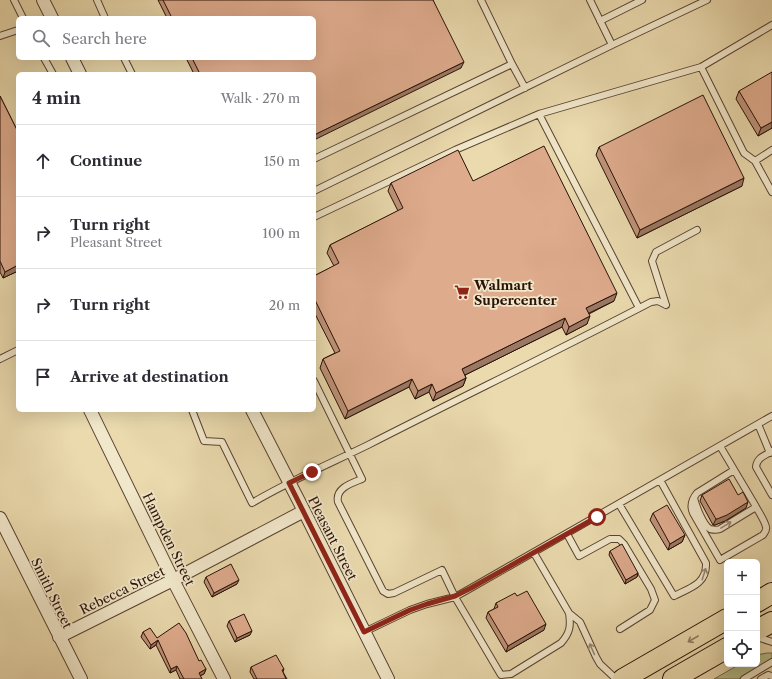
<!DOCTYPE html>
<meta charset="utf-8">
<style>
:root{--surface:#fff;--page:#f2f2f3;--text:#2b2b33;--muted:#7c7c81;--line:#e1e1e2}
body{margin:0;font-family:"Libre Caslon Text",serif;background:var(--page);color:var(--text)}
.controls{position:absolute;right:12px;bottom:12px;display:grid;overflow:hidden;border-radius:6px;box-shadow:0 4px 16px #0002}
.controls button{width:36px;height:36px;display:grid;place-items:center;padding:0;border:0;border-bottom:1px solid var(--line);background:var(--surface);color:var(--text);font:20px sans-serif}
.stop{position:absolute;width:12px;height:12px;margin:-9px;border:3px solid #8f2418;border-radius:50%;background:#fff}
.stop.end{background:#8f2418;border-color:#fff;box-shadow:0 1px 4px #0008}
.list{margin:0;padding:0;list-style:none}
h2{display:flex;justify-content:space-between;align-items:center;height:52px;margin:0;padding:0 16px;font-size:17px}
h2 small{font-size:13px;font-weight:400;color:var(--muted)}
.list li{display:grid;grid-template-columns:26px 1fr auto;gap:12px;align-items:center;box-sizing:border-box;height:72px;padding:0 16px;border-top:1px solid var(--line)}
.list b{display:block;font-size:15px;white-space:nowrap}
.list p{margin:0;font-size:13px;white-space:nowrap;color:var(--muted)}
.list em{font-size:13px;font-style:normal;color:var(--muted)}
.icon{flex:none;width:22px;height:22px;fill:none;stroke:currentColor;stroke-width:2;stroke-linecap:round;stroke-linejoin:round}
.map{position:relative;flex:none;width:772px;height:679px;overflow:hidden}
.search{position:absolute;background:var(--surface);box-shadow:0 4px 16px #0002;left:16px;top:16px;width:300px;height:44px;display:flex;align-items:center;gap:10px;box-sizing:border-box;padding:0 14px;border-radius:6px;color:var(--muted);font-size:15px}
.panel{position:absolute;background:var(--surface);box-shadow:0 4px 16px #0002;left:16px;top:72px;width:300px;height:340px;border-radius:6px}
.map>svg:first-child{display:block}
.green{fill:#b8bf89;stroke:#706848}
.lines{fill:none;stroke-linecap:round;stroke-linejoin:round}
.service-casing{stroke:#594331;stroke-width:8}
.minor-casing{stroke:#594331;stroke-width:14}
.trunk-casing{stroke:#291107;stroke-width:22}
.service{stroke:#f1e7ca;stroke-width:6}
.minor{stroke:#f1e7ca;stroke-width:12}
.trunk{stroke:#eadaae;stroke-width:20}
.wall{fill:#bf9379;stroke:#291107}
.shaded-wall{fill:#9b7863;stroke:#291107}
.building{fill:#deab8d;stroke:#291107}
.oneway{stroke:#978772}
.oneway2{stroke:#938063}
.route{stroke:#8f2418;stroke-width:5}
.labels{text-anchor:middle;stroke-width:3.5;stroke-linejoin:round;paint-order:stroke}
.poi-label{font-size:13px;font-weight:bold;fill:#291107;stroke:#f1e7ca;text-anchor:start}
.street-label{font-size:13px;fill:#291107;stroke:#f1e7ca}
</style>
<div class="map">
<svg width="772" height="679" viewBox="0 0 772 679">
<rect width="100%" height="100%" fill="#eadaae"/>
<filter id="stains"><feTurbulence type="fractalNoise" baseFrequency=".005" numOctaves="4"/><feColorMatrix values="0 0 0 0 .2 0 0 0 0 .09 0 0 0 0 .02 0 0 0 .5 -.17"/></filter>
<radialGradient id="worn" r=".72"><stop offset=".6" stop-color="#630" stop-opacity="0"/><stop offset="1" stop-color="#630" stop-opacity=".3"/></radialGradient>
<path class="green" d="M767,653H772V659L739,679H714L740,664H757V655Z"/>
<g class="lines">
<g class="service-casing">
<path id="service" d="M14,0L23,18
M97,0L105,18
M590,0L612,45L707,0
M600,21L642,0
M0,36L18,30
M44,58L53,74
M124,58L132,74
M512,64L525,88
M701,67L744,153L755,161L772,192
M539,114L639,308
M314,159L512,64L481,0
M755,161L772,150
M314,191L612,45
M314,217L455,150L539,114L701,67L772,25
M666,305L652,261L656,252L697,230
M0,359L18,350
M314,381L362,479C352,483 335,488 338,502L383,591L388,594L394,593L442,570L455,597L501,675L511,674L561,643C570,633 571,626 569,613
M192,410L204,441L222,442L252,503C289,481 329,464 368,445C462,397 557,351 651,302L658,301L666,305
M758,424L770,453
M720,446C732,466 743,485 755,505C758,511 765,521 766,527C767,530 765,532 763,535L720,560L693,513C690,506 692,499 697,493L734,470
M772,451C765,456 757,457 756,467L772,495
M694,498C696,506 703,525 710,529C714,530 717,530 720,529L756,507
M619,504L674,596C690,588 707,584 706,563L660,480
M567,534L579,556L610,539H619L624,544L651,589L655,600L650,610L620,629
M534,553L569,613L580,622L596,657L600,664L616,679
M364,632L410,610L427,604L455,597L471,588L772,416
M757,637L772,642
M744,679L772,662
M761,679L768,675L772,676"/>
</g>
<g class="minor-casing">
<path id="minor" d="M43,0L52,18
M72,58L80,74
M90,410L173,580L224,679
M252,410L304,511L388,679
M0,518L81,679
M59,637L173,580L304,511"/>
</g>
<g class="trunk-casing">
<path id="trunk" d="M757,602L772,593
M757,630L772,622
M623,679L727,619
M673,679L727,648"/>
</g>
<use href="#service" class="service"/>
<use href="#minor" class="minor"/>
<use href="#trunk" class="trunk"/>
</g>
<path class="wall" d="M158,0H433L461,68L314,74H194L186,58H314V18H167Z
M739,91L772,128L758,136L736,99Z
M0,96L18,132V271L3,278L0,272Z
M599,147L742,186L637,238L596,155Z
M473,181L614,301L589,314L587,324L566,335L562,327L465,375L466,378L463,386L433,401L429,392L415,399L409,387L345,419L320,368L323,359L335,353L314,312V276L334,266L327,253L330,245L398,211L388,191L391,183Z
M702,495L746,508L725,521L715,525H713L700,501Z
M653,513L685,535L682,542L668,550L650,520Z
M610,551L638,573L637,577L625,584L609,555Z
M206,577L237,584L212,597L204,582Z
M517,596L544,630L506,652L486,618L488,612L494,609L496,603Z
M229,621L250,635L235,642L227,626Z
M143,632L157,638L199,661L206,669L204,674L200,676L202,679H180L176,670L170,673L156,645L150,649L141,637Z
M251,667L284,669L283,672L287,679H254L250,672Z"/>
<path class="shaded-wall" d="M464,62L461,68L314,140V135Z
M772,122V128L758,136L761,128Z
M744,178L742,186L637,238L640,230Z
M18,265V271L3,278L5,272Z
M617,293L614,301L583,316L586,308Z
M590,316L587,324L566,335L569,327Z
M565,318L562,327L459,378L462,369Z
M466,378L463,386L433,401L436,393Z
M412,379L409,387L345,419L348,411Z
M432,384L429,392L415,399L418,391Z
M748,502L746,508L725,521L715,525H713L716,519Z
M685,535L682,542L668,550L670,544Z
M638,573L637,577L625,584L626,580Z
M239,580L237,584L212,597L214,593Z
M546,624L544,630L506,652L508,646Z
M252,631L250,635L235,642L237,638Z
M158,640L156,645L150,649L151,645Z
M177,666L176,670L170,673L171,669Z
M206,669L204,674L197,677L199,673Z"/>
<path class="building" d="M163,0H433L464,62L314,135V74H200L192,58H314V18H172Z
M772,72V122L761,128L739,91Z
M703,95L744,178L640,230L599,147Z
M0,96L18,132V265L5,272L0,261Z
M544,146L617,293L586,308L590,316L569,327L565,318L462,369L466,378L436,393L432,384L418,391L412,379L348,411L323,359L340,351L314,298V276L339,263L330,245L403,208L391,183L458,150L473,181Z
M729,479L738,495L743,492L748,502L727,515L717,519H716L702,495Z
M667,505L685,535L670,544L653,513Z
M622,544L638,573L626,580L610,551Z
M231,564L239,580L214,593L206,577Z
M527,591L546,624L508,646L488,612L498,607L496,603L515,593L517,596Z
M244,614L252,631L237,638L229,621Z
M179,623L186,633L199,661L201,660L206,669L199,673L202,679H184L177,666L171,669L158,640L151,645L143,632L150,628L157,638Z
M276,655L284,669L282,670L286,679H257L251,667Z"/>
<defs><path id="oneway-shaft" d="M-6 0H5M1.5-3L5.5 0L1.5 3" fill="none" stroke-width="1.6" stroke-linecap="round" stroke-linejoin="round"/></defs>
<g class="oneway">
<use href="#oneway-shaft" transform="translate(726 525) rotate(-31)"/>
<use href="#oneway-shaft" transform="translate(704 574) rotate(-72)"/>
<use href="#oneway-shaft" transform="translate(592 649) rotate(-114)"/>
</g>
<use class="oneway2" href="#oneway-shaft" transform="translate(693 639) rotate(150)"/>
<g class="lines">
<path class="route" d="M312,472L289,483L364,632L410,610L427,604L455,596L471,588L597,517"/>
</g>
<defs>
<g id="supermarket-bare" transform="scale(1.2)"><path d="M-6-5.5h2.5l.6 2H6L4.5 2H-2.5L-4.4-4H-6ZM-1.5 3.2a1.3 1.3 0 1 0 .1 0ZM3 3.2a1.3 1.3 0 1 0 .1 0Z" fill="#8f2418" stroke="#f1e7ca" stroke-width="2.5" paint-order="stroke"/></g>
</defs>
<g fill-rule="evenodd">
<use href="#supermarket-bare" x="462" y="292"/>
</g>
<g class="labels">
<g class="poi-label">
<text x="474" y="290">Walmart<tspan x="474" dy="15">Supercenter</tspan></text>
</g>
<g class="street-label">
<text transform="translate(333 538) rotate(63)" y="5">Pleasant Street</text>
<text transform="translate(169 539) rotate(64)" y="5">Hampden Street</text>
<text transform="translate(122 590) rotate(-26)" y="5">Rebecca Street</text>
<text transform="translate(52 593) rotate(64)" y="5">Smith Street</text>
</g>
</g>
<rect width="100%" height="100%" filter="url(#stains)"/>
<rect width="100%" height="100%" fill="url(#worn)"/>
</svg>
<div class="controls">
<button>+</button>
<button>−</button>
<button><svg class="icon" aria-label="locate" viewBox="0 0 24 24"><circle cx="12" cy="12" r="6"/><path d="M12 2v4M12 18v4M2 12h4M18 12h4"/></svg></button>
</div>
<div class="stop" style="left:597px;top:517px"></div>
<div class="stop end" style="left:312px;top:472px"></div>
<div class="search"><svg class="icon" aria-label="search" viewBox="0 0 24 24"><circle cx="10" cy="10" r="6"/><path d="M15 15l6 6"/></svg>Search here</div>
<section class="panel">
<h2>4 min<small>Walk · 270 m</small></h2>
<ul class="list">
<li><svg class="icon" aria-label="ahead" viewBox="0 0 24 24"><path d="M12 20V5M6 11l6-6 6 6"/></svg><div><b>Continue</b></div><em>150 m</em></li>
<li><svg class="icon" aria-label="right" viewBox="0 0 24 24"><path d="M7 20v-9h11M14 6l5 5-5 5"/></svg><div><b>Turn right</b><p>Pleasant Street</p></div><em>100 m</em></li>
<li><svg class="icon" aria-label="right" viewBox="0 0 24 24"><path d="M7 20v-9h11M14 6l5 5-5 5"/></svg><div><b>Turn right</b></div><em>20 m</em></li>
<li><svg class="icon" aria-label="arrive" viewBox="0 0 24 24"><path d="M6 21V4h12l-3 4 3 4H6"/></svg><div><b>Arrive at destination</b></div></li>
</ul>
</section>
</div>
